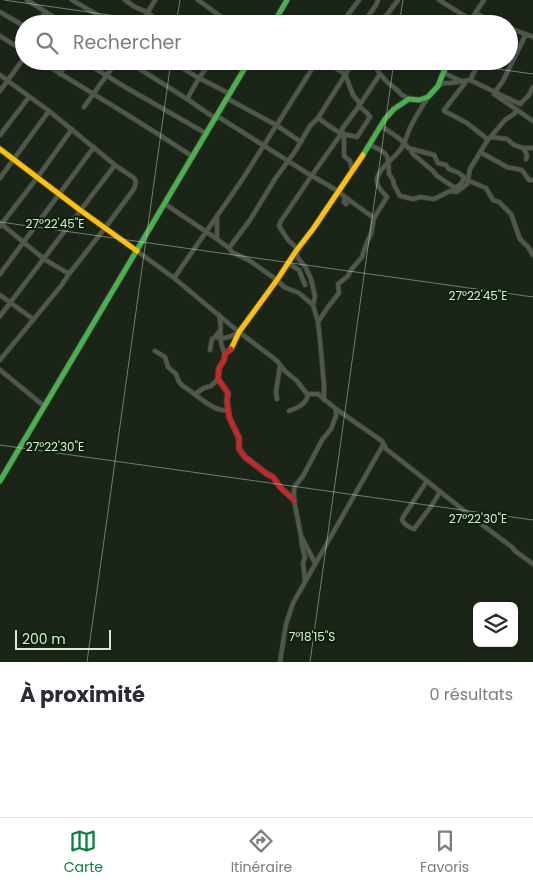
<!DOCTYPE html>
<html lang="fr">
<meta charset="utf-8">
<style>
:root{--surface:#fff;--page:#f2f2f3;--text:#2b2b33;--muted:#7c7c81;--line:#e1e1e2;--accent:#0b8043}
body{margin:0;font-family:Poppins,sans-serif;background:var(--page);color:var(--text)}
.controls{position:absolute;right:15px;bottom:15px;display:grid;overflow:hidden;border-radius:8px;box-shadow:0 1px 4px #0004}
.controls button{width:45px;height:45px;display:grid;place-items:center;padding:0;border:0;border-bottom:1px solid var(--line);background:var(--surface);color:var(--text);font:25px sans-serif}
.scale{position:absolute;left:15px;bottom:12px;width:96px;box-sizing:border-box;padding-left:5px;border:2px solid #dbe9d8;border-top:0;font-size:14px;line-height:18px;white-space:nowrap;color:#dbe9d8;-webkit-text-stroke:4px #0c2208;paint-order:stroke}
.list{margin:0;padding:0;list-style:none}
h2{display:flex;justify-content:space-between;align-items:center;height:65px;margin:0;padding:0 20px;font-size:21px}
h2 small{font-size:16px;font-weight:400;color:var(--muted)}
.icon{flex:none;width:28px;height:28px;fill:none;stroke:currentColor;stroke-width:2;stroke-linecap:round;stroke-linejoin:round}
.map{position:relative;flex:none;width:533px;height:662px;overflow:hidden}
.search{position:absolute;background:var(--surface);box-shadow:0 1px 4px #0004;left:15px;right:15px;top:15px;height:55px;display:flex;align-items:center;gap:12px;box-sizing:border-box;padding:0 18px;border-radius:28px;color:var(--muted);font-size:19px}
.sheet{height:155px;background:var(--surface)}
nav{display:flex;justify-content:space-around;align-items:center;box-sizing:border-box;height:70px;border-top:1px solid var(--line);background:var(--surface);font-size:14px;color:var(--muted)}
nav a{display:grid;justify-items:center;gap:2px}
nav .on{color:var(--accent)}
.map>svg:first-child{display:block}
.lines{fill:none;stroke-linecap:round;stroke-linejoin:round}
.street-casing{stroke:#394236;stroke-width:5.5}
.fast-casing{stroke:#394236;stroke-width:7}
.slow-casing{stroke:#394236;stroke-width:7}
.jam-casing{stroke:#394236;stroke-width:7}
.street{stroke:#50584e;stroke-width:4}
.fast{stroke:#4caf50;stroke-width:5}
.slow{stroke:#ffc107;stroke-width:5}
.jam{stroke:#c62828;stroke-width:5}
.ticks{fill:none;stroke:#dbe9d8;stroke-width:1;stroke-opacity:0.45}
.ticks-label{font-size:12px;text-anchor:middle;fill:#dbe9d8;stroke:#0c2208;stroke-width:4;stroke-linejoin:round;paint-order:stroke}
</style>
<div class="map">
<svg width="533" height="662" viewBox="0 0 533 662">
<rect width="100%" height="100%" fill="#1a2518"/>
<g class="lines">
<g class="street-casing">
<path id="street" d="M27,0L65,24
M72,0L113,24
M125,0L135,7L147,12L162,24
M198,0L231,24
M439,0L471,20
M0,12L24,26
M476,13L495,24
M37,24L45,12
M141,24L155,0
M341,24L359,0
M371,24L367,21V18L376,5L378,0
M380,24L398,0
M468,24L484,0
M509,28L533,37
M0,36L24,51
M40,61C91,93 143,123 193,157
M83,61L125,87L207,134
M127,61L187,99L216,119
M171,61L197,77L230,94
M319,61L334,67L345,74L353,95L359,102V106L367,113L370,117L357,137L353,136L343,134L342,129
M371,61L380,74L387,82L396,89L402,95L409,99
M444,71L446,74L465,83L444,110V111L467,123L486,138L488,140
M60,74L68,61
M0,75L49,111L115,165L134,178L136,182L134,189L105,228L69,274L61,286L0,360
M470,80L480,61
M438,86L444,83H451L470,80L520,104L529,95L533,87
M0,91L24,58
M495,92L503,81L526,34
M494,94L533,121
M187,99L199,78L211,61
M228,99L276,125L301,142
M84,107L117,61
M217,116L307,173L338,191
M318,118L332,128L344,135V156L350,161L352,170
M381,125C390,134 402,137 408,148L434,155L438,163L446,165L449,169L459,173L467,180L486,188L493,200L499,202L511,214L520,239L528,247L533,255
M342,129L359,106L380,74
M0,135L29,97
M491,137L507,139L514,145L523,148L527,155L526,159
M370,145C388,153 389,154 389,174L393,180L394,185L400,196L413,199L420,197L434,199L450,191L456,192L458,191L467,184L470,169L487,141L505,120L514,114L517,110
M523,148H532
M410,149L413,154L433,171L437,176L455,188L461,184L464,178
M480,152L507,167L522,170L529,180H533
M0,178L49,111
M338,191L345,197L344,202L346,204
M345,197L374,218
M165,204L217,239L229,248L232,252L250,261L277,280L284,287L299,293L313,305L318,322L320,340L324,385V400
M217,217V239
M0,223L44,259L69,274
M0,226L37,178L72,129
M229,248L250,220L275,179L296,150L310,126L318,118L354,61
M298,249L288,240L279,226L281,221L310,178L341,134
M137,251L174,278L239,332L272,357L277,361L285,371L297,381L307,394H318L336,409L382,441L386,449C428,481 469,516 512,547L515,551L533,564
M296,251L298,258L306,268L311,279L315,296L313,305
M288,263L299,270L305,285
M0,274L94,147
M174,278L242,180L317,61
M0,295L33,319
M219,315C223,328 217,339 225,354
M0,316L115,165
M318,322L328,307L339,293L338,284L348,276L351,270L362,257L367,242L371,234L374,218L387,197C383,192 377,188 377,181C377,169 394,159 400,150C405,143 407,135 410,128C415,117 422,107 428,97
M219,332L215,337C223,340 231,337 239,332
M210,350L212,339L215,337
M155,351L165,357L168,367L176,374L179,382L183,386C195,393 214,413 228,410
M0,370L44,406
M195,394L204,388L211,386L218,379
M277,399L276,392L280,365
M289,411C297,408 307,404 308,394
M427,481L403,517L402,520C404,524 410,528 414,529L432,505L440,492
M301,539L303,550L305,557L303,563L305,581
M315,563L301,536L294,500V490L295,486L303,476L322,440L331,429L336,416V409
M280,662L286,624L293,603L383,445"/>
</g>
<g class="fast-casing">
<path id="fast" d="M273,24L287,0
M363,155L385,119L394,109L409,99L419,100L428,97L438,86L448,61
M0,481L249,61"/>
</g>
<g class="slow-casing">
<path id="slow" d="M0,149L80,210L137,251
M231,349L239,332L277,280L296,251L313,229L363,155"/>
</g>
<g class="jam-casing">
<path id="jam" d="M231,349L225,354L224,360L219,368L218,379L228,393L227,401L229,417L239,438V449L245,457L267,474L273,477L280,487L294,500"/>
</g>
<use href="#street" class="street"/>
<use href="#fast" class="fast"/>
<use href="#slow" class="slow"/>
<use href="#jam" class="jam"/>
</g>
<path class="ticks" d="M4,0L173,24M176,24L180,0M399,24L403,0M440,61L533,74M0,222L533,297M0,445L533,520M87,662L171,61M310,662L394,61"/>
<g class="ticks-label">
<text x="55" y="228">27°22'45"E</text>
<text x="478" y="300">27°22'45"E</text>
<text x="55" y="451">27°22'30"E</text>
<text x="478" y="523">27°22'30"E</text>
<text x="312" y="641">7°18'15"S</text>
</g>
</svg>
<div class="controls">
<button><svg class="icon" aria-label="layers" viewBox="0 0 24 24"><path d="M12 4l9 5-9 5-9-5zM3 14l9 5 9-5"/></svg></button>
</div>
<div class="scale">200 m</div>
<div class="search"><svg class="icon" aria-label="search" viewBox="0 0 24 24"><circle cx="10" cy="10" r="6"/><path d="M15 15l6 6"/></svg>Rechercher</div>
</div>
<section class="sheet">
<h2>À proximité<small>0 résultats</small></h2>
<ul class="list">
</ul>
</section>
<nav>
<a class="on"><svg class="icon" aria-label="map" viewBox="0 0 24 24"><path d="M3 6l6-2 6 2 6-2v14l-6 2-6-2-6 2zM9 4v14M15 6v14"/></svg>Carte</a>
<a><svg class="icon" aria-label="directions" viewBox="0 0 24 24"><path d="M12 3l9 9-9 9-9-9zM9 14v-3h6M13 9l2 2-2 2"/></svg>Itinéraire</a>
<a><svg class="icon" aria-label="saved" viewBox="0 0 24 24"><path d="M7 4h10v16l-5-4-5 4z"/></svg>Favoris</a>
</nav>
